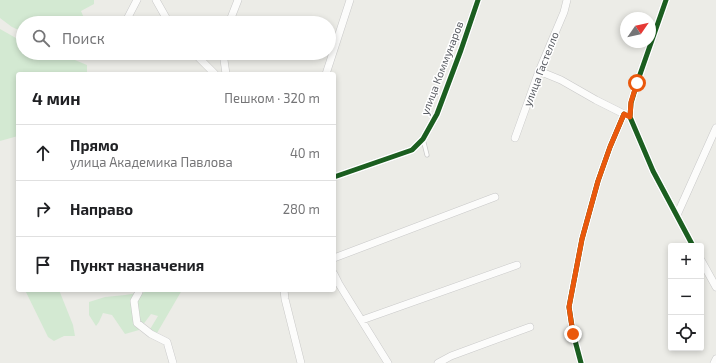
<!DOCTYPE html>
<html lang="ru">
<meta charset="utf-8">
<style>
:root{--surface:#fff;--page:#f2f2f2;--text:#202124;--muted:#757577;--line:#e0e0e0}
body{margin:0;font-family:"Exo 2",sans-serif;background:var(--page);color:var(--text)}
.controls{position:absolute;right:12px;bottom:12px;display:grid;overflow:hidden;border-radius:4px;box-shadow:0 2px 6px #0003}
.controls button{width:36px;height:36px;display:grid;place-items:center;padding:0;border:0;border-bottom:1px solid var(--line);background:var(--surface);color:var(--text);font:20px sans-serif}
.compass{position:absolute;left:620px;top:12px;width:36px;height:36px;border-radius:50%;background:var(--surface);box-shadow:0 2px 6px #0003;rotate:56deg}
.stop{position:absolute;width:12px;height:12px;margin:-9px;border:3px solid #ea580c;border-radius:50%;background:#fff}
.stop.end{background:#ea580c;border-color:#fff;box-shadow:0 1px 4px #0008}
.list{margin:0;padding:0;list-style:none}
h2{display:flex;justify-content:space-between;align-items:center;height:52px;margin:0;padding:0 16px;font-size:17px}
h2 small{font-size:13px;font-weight:400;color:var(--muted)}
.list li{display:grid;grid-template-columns:26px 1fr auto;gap:12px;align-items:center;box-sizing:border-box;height:56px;padding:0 16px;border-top:1px solid var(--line)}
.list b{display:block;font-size:15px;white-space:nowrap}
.list p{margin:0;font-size:13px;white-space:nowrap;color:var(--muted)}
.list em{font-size:13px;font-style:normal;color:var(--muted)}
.icon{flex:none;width:22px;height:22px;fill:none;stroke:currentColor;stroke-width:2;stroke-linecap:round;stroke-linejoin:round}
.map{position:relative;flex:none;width:716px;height:363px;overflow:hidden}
.search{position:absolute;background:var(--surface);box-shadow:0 2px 6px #0003;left:16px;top:16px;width:320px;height:44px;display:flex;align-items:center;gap:10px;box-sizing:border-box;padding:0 14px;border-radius:22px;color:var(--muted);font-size:15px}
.panel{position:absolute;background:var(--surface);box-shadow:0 2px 6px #0003;left:16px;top:72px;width:320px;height:220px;border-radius:4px}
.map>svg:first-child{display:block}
.green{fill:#d3e9d2}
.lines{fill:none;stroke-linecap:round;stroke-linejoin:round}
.lane-casing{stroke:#c9c9c9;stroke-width:5}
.street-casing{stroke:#c9c9c9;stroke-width:8}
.lane{stroke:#fcfcfb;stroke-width:3.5}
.street{stroke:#fcfcfb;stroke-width:7}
.cycleway-casing{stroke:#fff;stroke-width:8}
.cycleway{stroke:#1b5e20;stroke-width:5}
.route{stroke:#ea580c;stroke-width:5}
.labels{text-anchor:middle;stroke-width:3;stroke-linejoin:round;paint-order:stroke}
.street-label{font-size:11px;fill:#5c5f65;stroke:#fff}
</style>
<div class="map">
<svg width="716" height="363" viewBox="0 0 716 363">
<rect width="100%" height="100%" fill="#ecece7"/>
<path class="green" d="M0,0H94V4L81,11L86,23H23V32L12,27L0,18Z
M0,29L23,42V53H58L87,65V74H18V136L0,141Z
M25,290H59L73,325L75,336H64L54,341L48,337Z
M147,290H182L157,333L149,331L158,316L151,314L139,330L125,334L112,315L103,313L99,322L96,326L89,315V302L105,297L125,295L145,292Z"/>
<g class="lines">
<g class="lane-casing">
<path id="lane" d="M423,139L427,155"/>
</g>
<g class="street-casing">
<path id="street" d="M156,0L169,23
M666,0L637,83L631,103L630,117L653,171L693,246
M125,23L137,0
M229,23L238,0
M194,53L215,74
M223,53L226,74
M108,55L109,53
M539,71L561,80L596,100L628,116
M326,74L350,0
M515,138L539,71L564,12L567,0
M334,177L412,150L423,139L437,114L461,50L478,0
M677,215L716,128
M334,258L495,197
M701,260L716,287
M334,274L339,284L388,363
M139,290V292L134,301L137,323L151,334L167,342L173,363
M284,290L285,299L301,363
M362,320L517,265
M438,363L451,356L530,327
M581,363L573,333L569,307L582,239L598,181L610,147L624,114
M714,363L716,359"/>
</g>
<use href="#lane" class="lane"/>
<use href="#street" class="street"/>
<g class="cycleway-casing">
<path id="cycleway" d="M666,0L637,83L631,103L630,117L653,171L693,246
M334,177L412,150L423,139L437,114L461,50L478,0
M581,363L573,333L569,307L582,239L598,181L610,147L624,114"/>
</g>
<use href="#cycleway" class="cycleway"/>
</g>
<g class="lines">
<path class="route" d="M573,334L569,307L582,239L598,181L610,147L624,114L630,117L631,102L637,83"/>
</g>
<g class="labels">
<g class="street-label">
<text transform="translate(442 68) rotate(-69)" y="4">улица Коммунаров</text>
<text transform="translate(541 69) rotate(-69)" y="4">улица Гастелло</text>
</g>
</g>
</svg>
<div class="controls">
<button>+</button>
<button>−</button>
<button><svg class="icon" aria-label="locate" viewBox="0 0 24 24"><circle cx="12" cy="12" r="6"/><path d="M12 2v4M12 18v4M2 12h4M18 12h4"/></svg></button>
</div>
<svg class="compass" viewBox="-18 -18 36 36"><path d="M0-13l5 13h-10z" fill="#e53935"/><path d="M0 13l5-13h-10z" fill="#757577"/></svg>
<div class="stop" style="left:637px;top:83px"></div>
<div class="stop end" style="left:573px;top:334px"></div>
<div class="search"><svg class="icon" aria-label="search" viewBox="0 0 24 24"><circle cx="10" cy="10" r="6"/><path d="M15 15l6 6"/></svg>Поиск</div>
<section class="panel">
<h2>4 мин<small>Пешком · 320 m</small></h2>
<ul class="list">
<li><svg class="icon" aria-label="ahead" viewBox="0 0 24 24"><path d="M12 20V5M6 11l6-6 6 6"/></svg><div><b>Прямо</b><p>улица Академика Павлова</p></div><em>40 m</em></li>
<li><svg class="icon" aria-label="right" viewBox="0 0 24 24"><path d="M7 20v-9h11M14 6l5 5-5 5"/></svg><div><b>Направо</b></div><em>280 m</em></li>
<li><svg class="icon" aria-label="arrive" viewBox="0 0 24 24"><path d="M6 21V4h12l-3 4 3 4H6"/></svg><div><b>Пункт назначения</b></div></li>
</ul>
</section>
</div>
